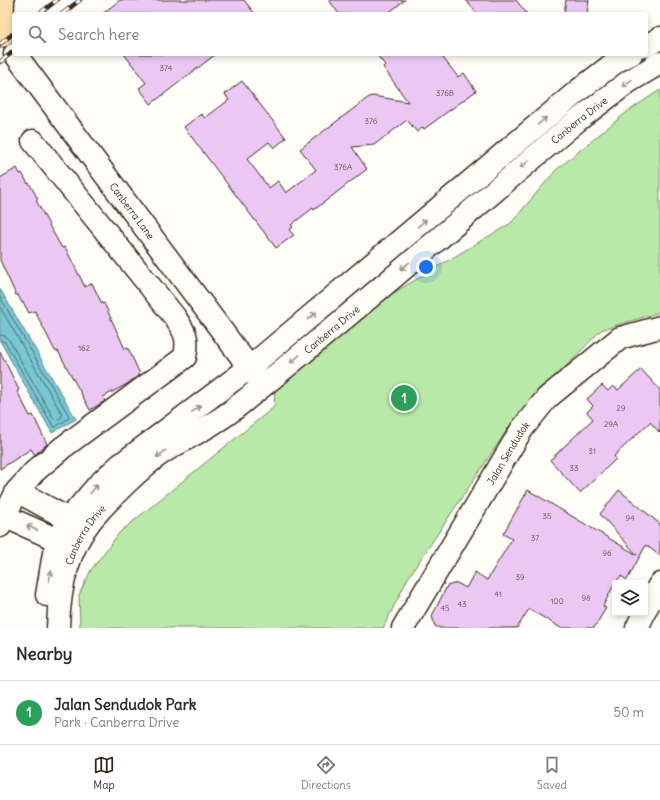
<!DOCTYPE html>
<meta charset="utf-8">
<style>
:root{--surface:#fff;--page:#f7f7f7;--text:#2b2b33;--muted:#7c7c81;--line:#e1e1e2;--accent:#3b2a1e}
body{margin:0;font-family:Delius,sans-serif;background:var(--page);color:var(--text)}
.controls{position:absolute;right:12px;bottom:12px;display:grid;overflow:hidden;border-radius:4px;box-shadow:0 2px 6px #0003}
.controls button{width:36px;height:36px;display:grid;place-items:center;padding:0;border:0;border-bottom:1px solid var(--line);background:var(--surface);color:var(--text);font:20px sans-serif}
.you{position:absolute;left:426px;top:267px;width:14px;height:14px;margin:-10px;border:3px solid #fff;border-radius:50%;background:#1a73e8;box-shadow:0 0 0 6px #1a73e833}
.badge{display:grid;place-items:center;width:26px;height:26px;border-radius:50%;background:var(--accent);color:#fff;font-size:13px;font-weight:700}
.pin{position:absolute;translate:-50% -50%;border:2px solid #fff;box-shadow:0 1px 4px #0006}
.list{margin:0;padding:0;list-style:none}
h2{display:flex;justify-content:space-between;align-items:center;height:52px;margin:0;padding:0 16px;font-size:17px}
h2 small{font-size:13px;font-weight:400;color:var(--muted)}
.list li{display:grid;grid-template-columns:26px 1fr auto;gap:12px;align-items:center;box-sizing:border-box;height:64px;padding:0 16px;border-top:1px solid var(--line)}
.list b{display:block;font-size:15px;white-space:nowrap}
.list p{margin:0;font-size:13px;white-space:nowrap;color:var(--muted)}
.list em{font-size:13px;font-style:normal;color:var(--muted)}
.icon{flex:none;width:22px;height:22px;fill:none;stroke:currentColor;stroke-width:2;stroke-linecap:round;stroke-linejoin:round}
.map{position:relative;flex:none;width:660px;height:628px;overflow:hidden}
.search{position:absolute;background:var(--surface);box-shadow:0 2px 6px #0003;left:12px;right:12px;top:12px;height:44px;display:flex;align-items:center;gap:10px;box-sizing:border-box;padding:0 14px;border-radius:4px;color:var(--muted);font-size:15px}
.sheet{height:116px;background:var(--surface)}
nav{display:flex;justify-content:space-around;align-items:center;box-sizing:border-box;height:56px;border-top:1px solid var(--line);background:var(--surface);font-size:11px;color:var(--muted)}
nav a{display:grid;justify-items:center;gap:2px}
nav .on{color:var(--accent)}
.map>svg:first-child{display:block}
.green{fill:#b9e9a8;stroke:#7a8a63}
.water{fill:#77c6d3;stroke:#5f888b}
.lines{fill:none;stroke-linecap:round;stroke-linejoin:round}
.shore{stroke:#536866;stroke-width:1}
.building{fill:#ebc8f3;stroke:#3b2a1e}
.minor-casing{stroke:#3b2a1e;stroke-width:25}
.major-casing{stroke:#3b2a1e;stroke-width:25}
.minor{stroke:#fdfcf7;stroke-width:22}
.major{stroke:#faddab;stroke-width:22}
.rail-casing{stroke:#3b2a1e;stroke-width:4.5}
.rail{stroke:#fdfcf7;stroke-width:3;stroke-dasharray:9;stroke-linecap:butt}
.oneway{stroke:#9c938a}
.labels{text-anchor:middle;stroke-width:4;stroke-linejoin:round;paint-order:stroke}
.number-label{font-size:8px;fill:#675253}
.street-label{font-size:10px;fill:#3b2a1e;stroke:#fdfcf7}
</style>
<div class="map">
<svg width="660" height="628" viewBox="0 0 660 628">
<rect width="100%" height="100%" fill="#fdfcf7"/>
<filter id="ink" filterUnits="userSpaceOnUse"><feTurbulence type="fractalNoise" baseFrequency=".025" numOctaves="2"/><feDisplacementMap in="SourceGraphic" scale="8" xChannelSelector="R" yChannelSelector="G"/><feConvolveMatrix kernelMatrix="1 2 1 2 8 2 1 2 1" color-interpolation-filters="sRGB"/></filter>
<g filter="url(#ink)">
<path class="green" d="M660,90V312L601,330L511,424L408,578L383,628H80L79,595L91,570L120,532L274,407L275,389L385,298L511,223L556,170L627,112Z"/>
<path class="water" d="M0,289L76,419L52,433L0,341Z"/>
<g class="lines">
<path class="shore" d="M0,297L69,416V418L55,427L53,426L5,342L0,340
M0,307L62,414V417L57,420L54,419L9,340L5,336L0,335"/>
</g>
<path class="building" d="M120,0H244L255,14H102Z
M329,0H405L387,14H339Z
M466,0H516L527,14H477Z
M566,0H589L587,14H564Z
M124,54H216L151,104L139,88L146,83Z
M376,54H440L458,77L464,73L476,91L424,129L423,127L417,132L407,120L374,145L352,147L367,169L314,210L313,208L291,225L293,227L289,230L294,235L276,248L184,127L201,114L205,118L229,100L225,94L242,81L286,138L274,148L269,142L247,159L269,188L278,181L286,193L316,170L300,149L369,97L373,96L408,102L383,67L385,65Z
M17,168L20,174L22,173L28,184L29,183L38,199L36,200L50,227L62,248L65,247L85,287L92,283L102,304L104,303L125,349L128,348L140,374L127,384L103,397L105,401L90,410L58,351H55L35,311L29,313L23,302L22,303L18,295H16L0,260V178Z
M0,351L19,390L17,391L30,416L33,415L47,444L35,455L31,449L0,469Z
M641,369L660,390V433L650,422L614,456L616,459L580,493L550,460L593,419L587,412L593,406L587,399L602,385L608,391L613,386L618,390Z
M528,490L637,555L600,514L619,490L660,524V556L646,545L627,580L621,576L615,583L603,606L606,608L594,628H561L529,609L517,628H440L435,626L432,616L447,586L457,583L466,588L475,572L487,580L512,539L503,534Z"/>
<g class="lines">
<g class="minor-casing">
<g id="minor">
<path d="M646,46L660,38"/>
<path id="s1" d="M15,54L258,379"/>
<path d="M17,491L81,526"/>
<path d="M4,516L71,546"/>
<path d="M0,526L17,491L34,472L62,448L185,357C189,337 185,332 174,316L33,141"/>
<path d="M47,595L54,553L59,540L69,519L99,484L120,465L249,368L579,90L617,61L631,54"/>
<path d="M645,610L660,584"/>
<path id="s2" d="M58,628C59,590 68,549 92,519C109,499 142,466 163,452C186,438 213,426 234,409C351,316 464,216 578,120L628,82L660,63"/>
<path id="s3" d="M403,628L522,429L547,398L620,338L660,327"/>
<path d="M637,628L644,613"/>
</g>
</g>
<g class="major-casing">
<path id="major" d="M0,36H2L3,0"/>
</g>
<use href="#minor" class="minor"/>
<use href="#major" class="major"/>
<g class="rail-casing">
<path id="rail" d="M39,14L57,0
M62,14L80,0
M0,44L14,33
M0,62L14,51"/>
</g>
<use href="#rail" class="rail"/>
</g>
<defs><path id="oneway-shaft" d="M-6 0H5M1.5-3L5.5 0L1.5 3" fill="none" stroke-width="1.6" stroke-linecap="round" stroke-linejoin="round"/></defs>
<g class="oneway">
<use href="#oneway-shaft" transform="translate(627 83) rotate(145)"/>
<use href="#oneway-shaft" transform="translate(542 121) rotate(-40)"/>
<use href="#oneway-shaft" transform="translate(525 164) rotate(140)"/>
<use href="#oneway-shaft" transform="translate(422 223) rotate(-40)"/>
<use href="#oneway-shaft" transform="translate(405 266) rotate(140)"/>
<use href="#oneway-shaft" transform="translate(312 316) rotate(-40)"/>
<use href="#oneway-shaft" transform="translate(295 359) rotate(140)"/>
<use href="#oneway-shaft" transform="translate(196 409) rotate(-36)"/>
<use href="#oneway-shaft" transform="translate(161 454) rotate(144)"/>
<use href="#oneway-shaft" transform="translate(94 489) rotate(-49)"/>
<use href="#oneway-shaft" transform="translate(32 528) rotate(-156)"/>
<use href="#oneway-shaft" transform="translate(50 576) rotate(-80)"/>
</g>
</g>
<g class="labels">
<g class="number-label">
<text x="166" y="71">374</text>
<text x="445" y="96">376B</text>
<text x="371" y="124">376</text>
<text x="343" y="170">376A</text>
<text x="84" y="351">162</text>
<text x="621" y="411">29</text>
<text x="611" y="427">29A</text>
<text x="592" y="454">31</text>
<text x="574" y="471">33</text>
<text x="547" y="519">35</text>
<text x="630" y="521">94</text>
<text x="535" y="541">37</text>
<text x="607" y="556">96</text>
<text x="520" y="580">39</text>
<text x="498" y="597">41</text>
<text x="586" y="601">98</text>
<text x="557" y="604">100</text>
<text x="462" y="607">43</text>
<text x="445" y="611">45</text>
</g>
<g class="street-label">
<text dy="4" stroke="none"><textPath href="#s2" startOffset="747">Canberra Drive</textPath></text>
<text dy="4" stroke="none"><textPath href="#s1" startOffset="196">Canberra Lane</textPath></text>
<text dy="4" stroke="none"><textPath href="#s2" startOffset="423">Canberra Drive</textPath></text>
<text dy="4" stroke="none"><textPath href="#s3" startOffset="204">Jalan Sendudok</textPath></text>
<text dy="4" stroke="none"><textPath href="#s2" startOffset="99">Canberra Drive</textPath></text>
</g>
</g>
</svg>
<div class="controls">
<button><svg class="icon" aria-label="layers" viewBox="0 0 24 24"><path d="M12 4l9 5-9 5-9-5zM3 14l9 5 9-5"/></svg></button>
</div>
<div class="you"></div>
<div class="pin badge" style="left:404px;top:398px;background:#2e9e5b">1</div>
<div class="search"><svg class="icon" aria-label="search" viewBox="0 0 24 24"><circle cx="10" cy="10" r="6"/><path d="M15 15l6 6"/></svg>Search here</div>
</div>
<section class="sheet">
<h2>Nearby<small></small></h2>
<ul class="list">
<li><span class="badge" style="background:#2e9e5b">1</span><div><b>Jalan Sendudok Park</b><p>Park · Canberra Drive</p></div><em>50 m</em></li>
</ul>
</section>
<nav>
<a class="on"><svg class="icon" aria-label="map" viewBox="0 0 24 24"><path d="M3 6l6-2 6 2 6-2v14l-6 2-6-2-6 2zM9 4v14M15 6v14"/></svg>Map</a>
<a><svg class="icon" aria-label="directions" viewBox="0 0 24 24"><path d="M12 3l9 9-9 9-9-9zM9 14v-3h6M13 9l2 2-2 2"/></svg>Directions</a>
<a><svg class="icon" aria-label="saved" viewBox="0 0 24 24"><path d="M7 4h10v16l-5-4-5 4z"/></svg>Saved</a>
</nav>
